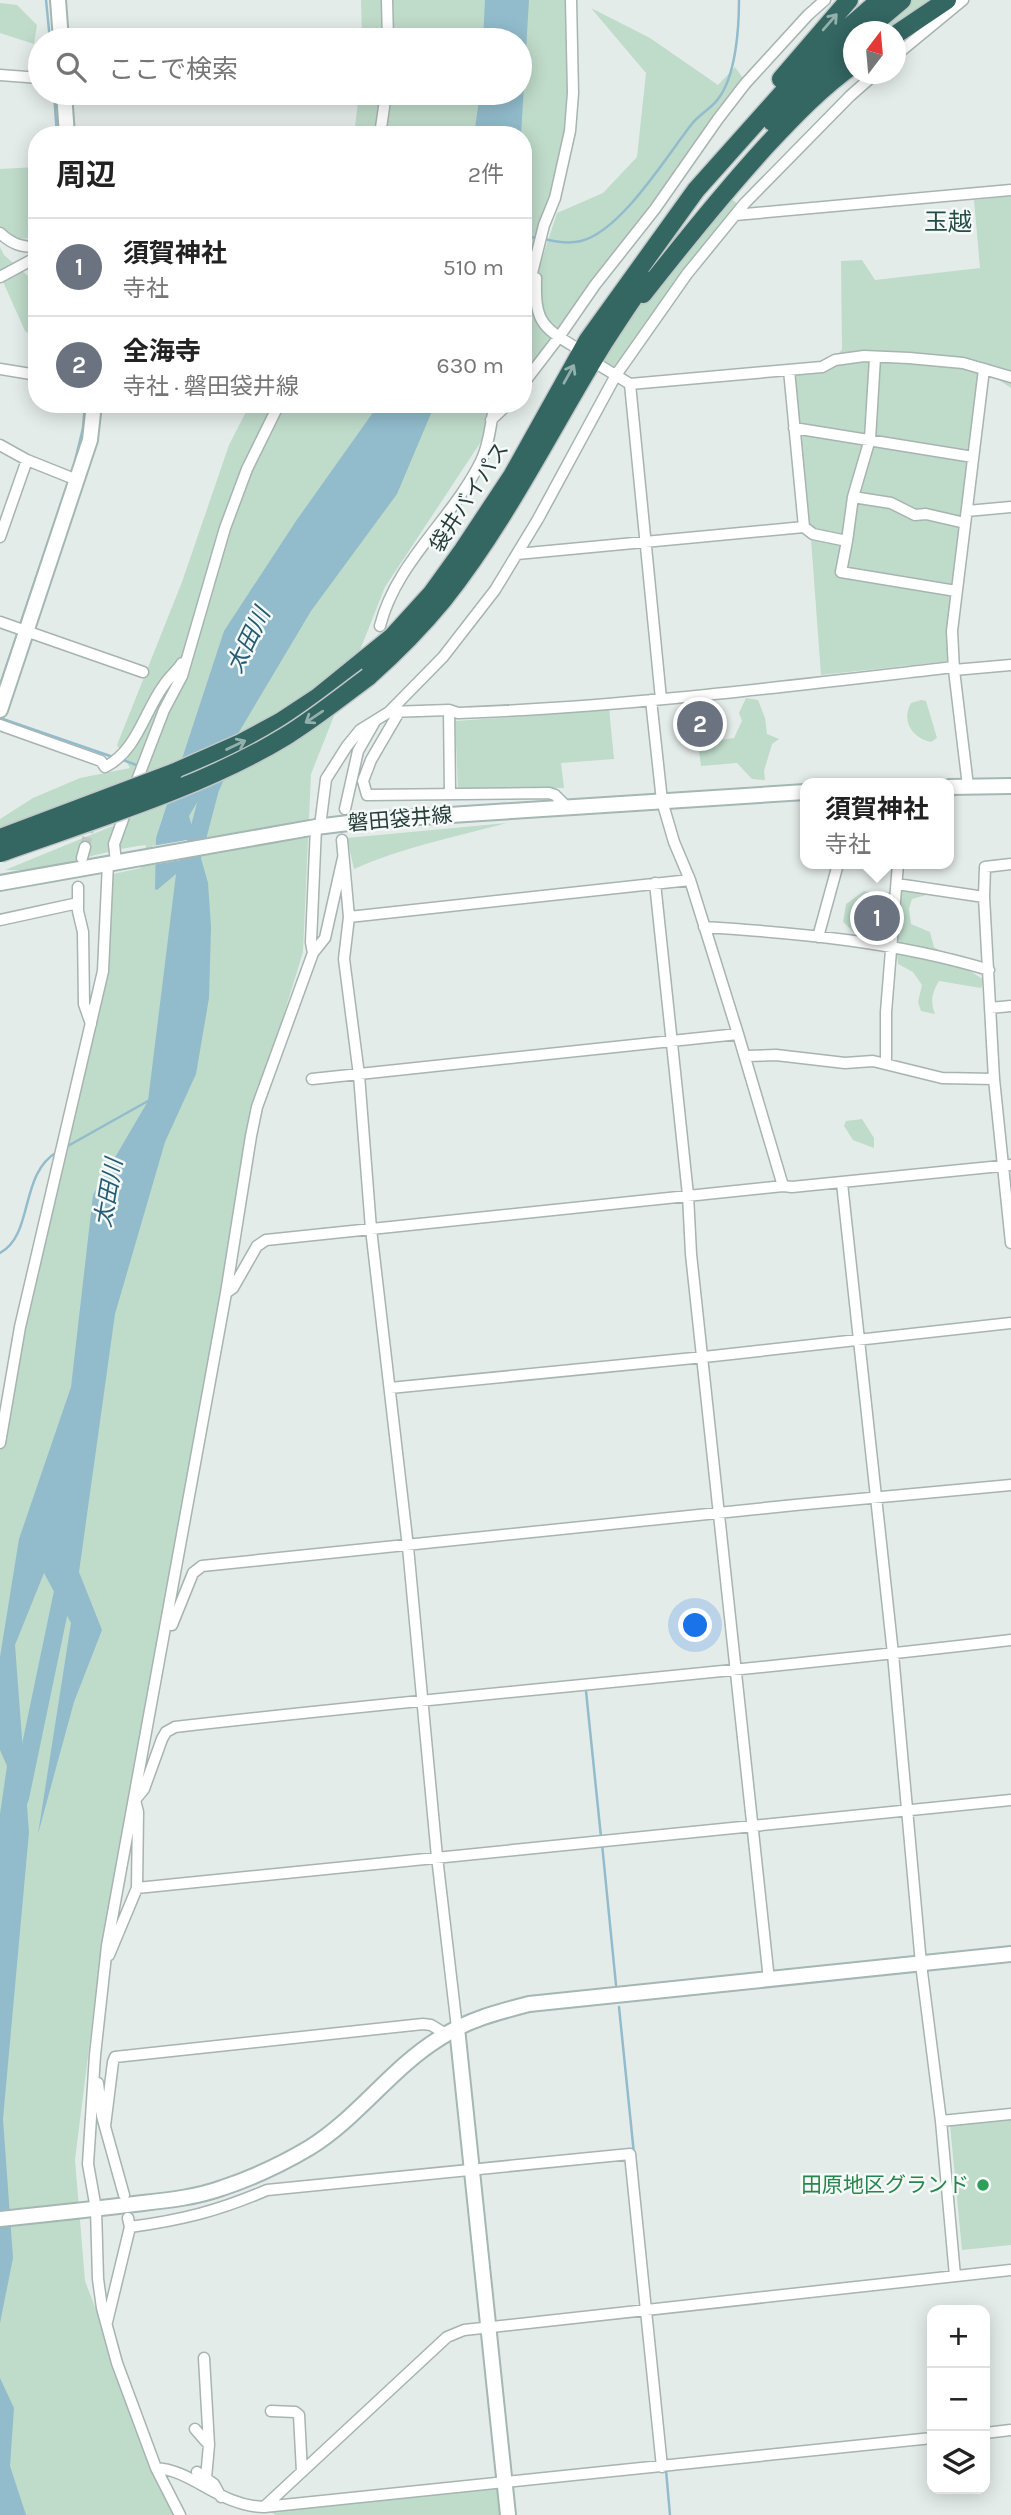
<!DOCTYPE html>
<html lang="ja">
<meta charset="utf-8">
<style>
:root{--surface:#fff;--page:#f2f2f2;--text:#222;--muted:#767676;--line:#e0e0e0;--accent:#d93025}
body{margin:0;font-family:Karla,"Noto Sans JP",sans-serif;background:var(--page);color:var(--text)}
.controls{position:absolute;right:21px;bottom:21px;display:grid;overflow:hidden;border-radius:14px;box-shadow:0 4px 18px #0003}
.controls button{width:63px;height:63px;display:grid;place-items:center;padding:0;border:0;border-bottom:2px solid var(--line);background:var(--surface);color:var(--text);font:35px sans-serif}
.compass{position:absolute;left:843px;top:21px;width:63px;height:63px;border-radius:50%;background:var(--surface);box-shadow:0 4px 18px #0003;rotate:16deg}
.you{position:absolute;left:696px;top:1626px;width:24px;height:24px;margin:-18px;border:5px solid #fff;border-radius:50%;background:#1a73e8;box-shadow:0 0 0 10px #1a73e833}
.badge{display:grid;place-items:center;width:46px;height:46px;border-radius:50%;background:var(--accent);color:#fff;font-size:23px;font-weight:700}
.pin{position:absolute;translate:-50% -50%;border:4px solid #fff;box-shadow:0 2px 7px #0006}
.popup{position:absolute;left:800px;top:778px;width:154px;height:91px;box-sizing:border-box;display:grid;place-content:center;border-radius:14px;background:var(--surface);filter:drop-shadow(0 2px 5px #0005);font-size:23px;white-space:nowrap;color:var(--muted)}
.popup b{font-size:26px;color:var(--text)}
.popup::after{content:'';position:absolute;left:50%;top:100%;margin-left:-14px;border:14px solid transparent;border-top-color:var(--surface)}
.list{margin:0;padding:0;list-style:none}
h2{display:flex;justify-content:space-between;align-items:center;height:91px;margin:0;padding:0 28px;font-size:30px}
h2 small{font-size:23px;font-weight:400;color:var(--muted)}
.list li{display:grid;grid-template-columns:46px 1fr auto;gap:21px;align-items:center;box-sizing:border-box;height:98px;padding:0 28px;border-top:2px solid var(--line)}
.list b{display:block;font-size:26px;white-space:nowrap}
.list p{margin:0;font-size:23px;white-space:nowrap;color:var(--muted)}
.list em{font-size:23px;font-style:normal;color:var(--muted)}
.icon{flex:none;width:38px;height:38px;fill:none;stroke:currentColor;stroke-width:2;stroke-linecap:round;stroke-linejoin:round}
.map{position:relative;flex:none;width:1011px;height:2515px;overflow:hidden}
.search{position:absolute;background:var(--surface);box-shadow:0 4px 18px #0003;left:28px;top:28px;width:504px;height:77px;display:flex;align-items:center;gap:18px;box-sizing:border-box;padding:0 24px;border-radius:38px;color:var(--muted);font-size:26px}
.panel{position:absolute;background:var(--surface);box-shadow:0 4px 18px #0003;left:28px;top:126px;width:504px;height:287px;border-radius:28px}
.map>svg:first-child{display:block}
.green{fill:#bfdbca}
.water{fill:#92bccc}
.pier{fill:#e4ecea}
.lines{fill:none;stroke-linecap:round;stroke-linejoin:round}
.stream{stroke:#92bccc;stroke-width:2.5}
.river{stroke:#92bccc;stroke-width:18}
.street-tunnel{stroke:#bec9c7;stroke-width:10;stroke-dasharray:10 5;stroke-linecap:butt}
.street-casing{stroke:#a7b4b1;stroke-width:13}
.secondary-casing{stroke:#a4b7b3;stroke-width:18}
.highway-casing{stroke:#c2c8c8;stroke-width:21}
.street{stroke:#fff;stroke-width:10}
.secondary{stroke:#fff;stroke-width:14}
.highway{stroke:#346662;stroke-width:18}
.highway-bridge-casing{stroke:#c2c8c8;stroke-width:21;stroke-linecap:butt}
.highway-bridge{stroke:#346662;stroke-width:18}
.oneway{stroke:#94b0ac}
.leisure-dot{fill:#2e9e5b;stroke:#f5f9f7;stroke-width:2.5}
.labels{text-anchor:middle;stroke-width:5;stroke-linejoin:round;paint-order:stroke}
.street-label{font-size:21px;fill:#253c39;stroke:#f5f9f7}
.leisure-label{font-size:21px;fill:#27864d;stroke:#f5f9f7;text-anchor:end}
.water-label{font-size:23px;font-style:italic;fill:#255c73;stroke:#f5f9f7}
.quarter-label{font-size:24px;fill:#234d48;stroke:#f5f9f7}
</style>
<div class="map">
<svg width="1011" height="2515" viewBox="0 0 1011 2515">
<rect width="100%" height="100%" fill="#e4ecea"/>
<path class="green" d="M361,0H569L573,69L564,141L523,303V135H354L359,93H520V40H362Z
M907,0H940L893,31L869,32Z
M0,3L17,5L37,25L34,44L0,33Z
M591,8L650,38L718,85L735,67L743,78L650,215L555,343L523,375V317L557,213L603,193L637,157L646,73Z
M37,167V238L13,239L0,229V169Z
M724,193L739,205L616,375L599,360L693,231Z
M1011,196V388L984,370L947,627L950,661L821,675L811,539L793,370L835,360L842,349L841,261L862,260L875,280L980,268L974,200Z
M0,247L4,255L37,284V341L25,331L0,275Z
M250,404H496L490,428L385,587L311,774L303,952L251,1121L156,1684L96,1992L75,2160L85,2281L133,2406L181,2515H0V1451L46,1212L103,971L113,874L141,868L146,845C99,850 53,872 5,870L154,809L134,776L127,783L0,834V819L33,798L80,778L130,768L117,745L182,582L229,445Z
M746,698L758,700L765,718L767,734L779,739L772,744L764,771L765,780L752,779L737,763L701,766L698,743L734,738L742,721L739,713Z
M921,700L926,701L937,738L931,742C912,738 901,721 911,703Z
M609,708L614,759L561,763L564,788H458L455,721L557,714Z
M507,823C455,837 403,847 354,869L347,838Z
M914,886L926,888V895L912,899L909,909L911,924L930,932L934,947L984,980L981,988L939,981C932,993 930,1001 935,1014L921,1011L918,1002L922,985L913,972L898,964L897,954L857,935L843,922L846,904L864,891L881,894Z
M862,1119L874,1138V1148L853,1140L844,1126L846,1121Z
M1011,2119V2245L962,2250L950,2125Z
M500,2487L503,2515H275L269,2510Z"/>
<path class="water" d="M485,0H529L521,135H474L480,93H520V40H483Z
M379,404H435L397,494L311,611L189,816L208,883L211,927L209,998L196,1074L165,1142L115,1314L79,1572L102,1630L74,1702L38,1834L71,1623L44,1573L15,1645L29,1832L3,2119L13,2258L0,2323V1814L7,1766L0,1750V1657L19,1539L71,1387L93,1195L148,1101L176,874L157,890L155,889L156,838L224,631L296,521Z
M0,2378L14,2408L10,2466L26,2515H0Z"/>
<path class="pier" d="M199,838L204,856L152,865V846Z"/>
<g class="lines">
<path class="stream" d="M46,0L50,40
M54,93L57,135
M523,236L537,238
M544,239C556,242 569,244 581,241C621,231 666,157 691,125C698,115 711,109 718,99C736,76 739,28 739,0
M20,625L74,465L83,428L85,404
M0,685L18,632
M0,718L113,757
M123,760L139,766
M66,1147L148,1101
M0,1253C34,1235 19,1174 57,1152
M586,1691L601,1837
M602,1844L616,1985
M619,2007L634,2154
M666,2470L670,2515"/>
<path class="river" d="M191,861L210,789L222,761
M20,1798L65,1582"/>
<path class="street-tunnel" d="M85,847L91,820"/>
<g class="street-casing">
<path id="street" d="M387,0L388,40
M895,56L963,0
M0,75L40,78
M380,135L386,93
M735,215L1011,190
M0,233C12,244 20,247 37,247
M0,277L37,257
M536,278C535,320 540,326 575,347
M523,309L544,225L555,198L570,131L573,93L571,0
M599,365L630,384L822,367L835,360L864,356L909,358L963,363L1011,377
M0,369L37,375
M789,370L804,527
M523,384L559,337L595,285L655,209L718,119L745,84L808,15L825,0
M630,384L661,699
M491,420L508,404
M794,428L973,457
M0,445L27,460L77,480
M853,497L870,439L875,358
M967,511L1011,507
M0,537L27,460
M847,541L841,572L956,591
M517,554L804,527L813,534L847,541L853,497L891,503L915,515L926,514L965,523
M0,622L143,672
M380,626C396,562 452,520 481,461C490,443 490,424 495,404
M954,670L1011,665
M651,700L662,801L674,842L690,880L738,1034L783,1186
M449,710L450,794
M389,712L449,710L458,713C624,707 789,686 954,667
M399,712L371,760L363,781L367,795L549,793L555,795L567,807
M0,725L101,761L105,767C137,751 144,712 164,685C169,677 177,671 182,663
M968,786L954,670L952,631L984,369
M134,788L164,710L182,676L225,528L247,469L279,404
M345,809L358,751L374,723
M320,826L326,779L347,746L360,730L389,712L443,657L495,590L538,519L616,375L687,274L744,204L850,96L875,74
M342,840L349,917L344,959L359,1075L371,1229L408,1547L437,1857L457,2028
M82,858L85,847
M116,862L114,844L127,808
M1011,864L985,867L984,897L994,1079L1011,1243
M655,883L688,1195L691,1254L769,1980
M897,884L984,897
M78,887V911L83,932L84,1004L91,1024
M349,917L690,880
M0,920L78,903
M704,927C800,933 897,942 989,970
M818,937L838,864
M313,953L311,942L316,827
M990,1008L1011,1006
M745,1056L776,1055L845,1063L873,1061L942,1078L994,1079
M886,1064V1012L898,864
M312,1079L738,1034
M842,1183L893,1654L921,1964L941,2121L955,2276
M226,1293L233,1288L257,1246L266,1240L783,1186L792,1187L1011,1165
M390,1388L704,1357L1011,1323
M0,1443L20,1327L103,971L108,863
M172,1625L193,1573L202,1566L795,1505L1011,1485
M137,1888L1011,1800
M109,1955L137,1888L138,1812L135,1800L144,1789L162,1739L166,1732L175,1727C454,1695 733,1673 1011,1640
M98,2083L102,2116L124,2195
M941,2121L1011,2114
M105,2126L113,2062L115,2057L423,2024L431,2025L446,2034
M130,2227C182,2220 218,2211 267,2190L630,2154L662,2467
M107,2322L130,2227L128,2218
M204,2358L209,2445
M271,2411L295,2412L299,2415L302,2472
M195,2429L209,2445L206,2478
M985,2433L1011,2430
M156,2468C193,2470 219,2506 264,2507L932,2438
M197,2472L214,2484L221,2497
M264,2507L447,2337L464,2330L1011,2270
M180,2515L156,2468L117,2363L102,2308L98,2279L96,2209L88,2164L95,2055L107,1946L226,1293L251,1136L257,1107L313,953L325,938L343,858"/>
</g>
<g class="secondary-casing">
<path id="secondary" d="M58,0L61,40
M64,93L67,135
M0,710L90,440L94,404
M949,787L1011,786
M0,883L316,827L373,820L805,792
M457,2028L508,2515
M0,2219C48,2214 96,2209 143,2203C170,2200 197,2197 222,2188C252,2178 282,2164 309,2148C358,2118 391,2068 440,2038C467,2020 498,2012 529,2004L1011,1954"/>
</g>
<g class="highway-casing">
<path id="highway" d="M864,32L902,0
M895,35L947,0
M781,79L849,0
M772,122L853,41
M643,294C683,243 723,193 767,145C794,116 821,88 853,65
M368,677C395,653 420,628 443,600C505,522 549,432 601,347C615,325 630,303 645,280
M173,773L241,743L280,722L318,697L392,637L432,593L463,550L512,476L588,340L696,190L787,88L842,33L880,0"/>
</g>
<use href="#street" class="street"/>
<use href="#secondary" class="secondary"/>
<use href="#highway" class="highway"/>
<g class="highway-bridge-casing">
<path id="highway-bridge" d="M0,838L173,773
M0,853C92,820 203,787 286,736C315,718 341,697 368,677"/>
</g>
<use href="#highway-bridge" class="highway-bridge"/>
</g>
<defs><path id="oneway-shaft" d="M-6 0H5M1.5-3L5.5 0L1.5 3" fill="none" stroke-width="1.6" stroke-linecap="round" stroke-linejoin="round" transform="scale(1.75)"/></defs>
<g class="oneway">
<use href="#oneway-shaft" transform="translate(830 22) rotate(-49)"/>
<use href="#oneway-shaft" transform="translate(569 374) rotate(-61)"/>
<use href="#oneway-shaft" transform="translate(314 717) rotate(146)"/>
<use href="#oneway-shaft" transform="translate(236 745) rotate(-25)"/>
</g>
<circle class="leisure-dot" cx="983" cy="2185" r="7"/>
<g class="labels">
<g class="street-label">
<text transform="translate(469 497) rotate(-57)" y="7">袋井バイパス</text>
<text transform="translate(400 819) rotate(-5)" y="7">磐田袋井線</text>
</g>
<g class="leisure-label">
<text x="969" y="2192">田原地区グランド</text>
</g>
<g class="water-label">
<text transform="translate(248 640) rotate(-64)" y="8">太田川</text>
<text transform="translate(108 1193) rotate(-80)" y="8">太田川</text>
</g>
<g class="quarter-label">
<text x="948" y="230">玉越</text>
</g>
</g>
</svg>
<div class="controls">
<button>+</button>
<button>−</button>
<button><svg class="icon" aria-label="layers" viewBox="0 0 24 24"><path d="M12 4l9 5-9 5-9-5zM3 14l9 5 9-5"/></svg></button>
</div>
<svg class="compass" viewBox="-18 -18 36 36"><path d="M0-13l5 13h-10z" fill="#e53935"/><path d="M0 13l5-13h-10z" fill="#767676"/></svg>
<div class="you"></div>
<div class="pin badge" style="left:877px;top:918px;background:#6b7280">1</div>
<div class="popup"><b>須賀神社</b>寺社</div>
<div class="pin badge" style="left:700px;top:724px;background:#6b7280">2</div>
<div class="search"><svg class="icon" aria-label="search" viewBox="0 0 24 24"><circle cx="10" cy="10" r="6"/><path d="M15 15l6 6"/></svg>ここで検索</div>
<section class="panel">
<h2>周辺<small>2件</small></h2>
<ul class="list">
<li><span class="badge" style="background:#6b7280">1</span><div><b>須賀神社</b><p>寺社</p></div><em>510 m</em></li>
<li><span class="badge" style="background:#6b7280">2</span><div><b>全海寺</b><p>寺社 · 磐田袋井線</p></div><em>630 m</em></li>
</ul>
</section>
</div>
